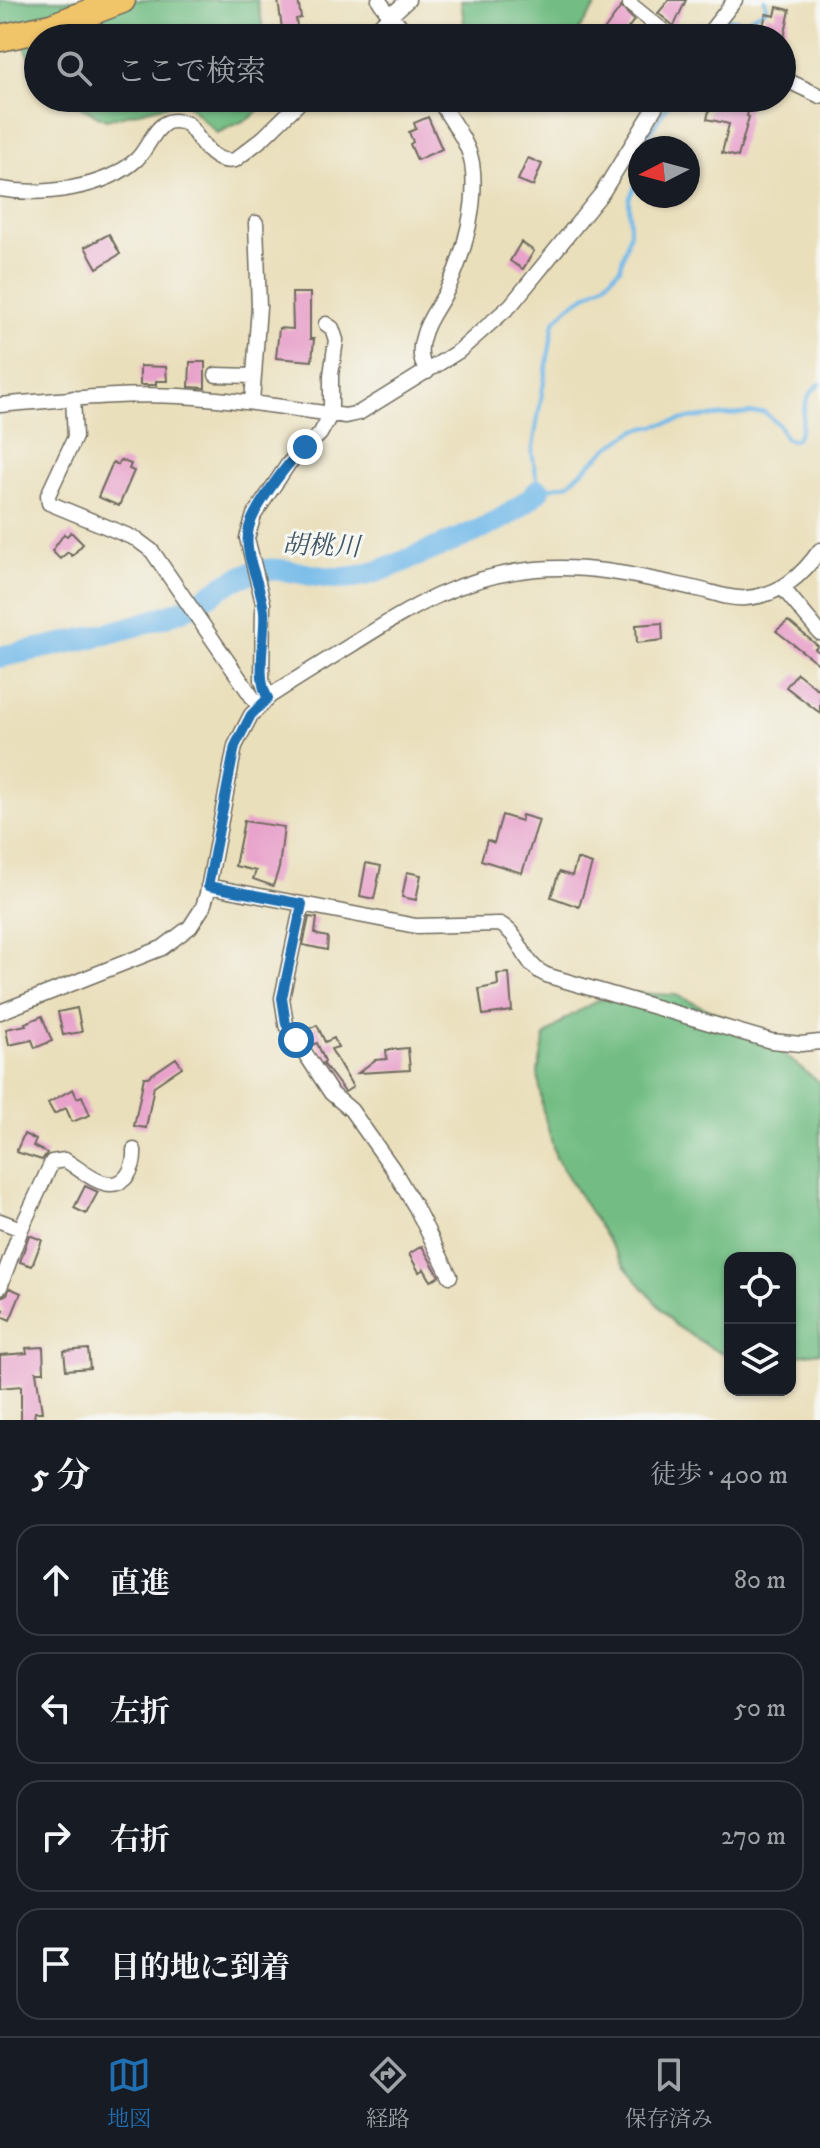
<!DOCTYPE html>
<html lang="ja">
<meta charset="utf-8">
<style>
:root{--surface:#171b24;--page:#242831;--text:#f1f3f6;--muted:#9ea1a6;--line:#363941;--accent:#1f6fb2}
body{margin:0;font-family:"IM FELL DW Pica","Noto Serif JP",serif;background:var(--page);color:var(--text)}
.controls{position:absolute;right:24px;bottom:24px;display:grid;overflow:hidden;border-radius:16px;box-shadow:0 2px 6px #0004}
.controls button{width:72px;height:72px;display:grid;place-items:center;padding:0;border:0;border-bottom:2px solid var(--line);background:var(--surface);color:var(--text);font:40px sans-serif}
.compass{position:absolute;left:628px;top:136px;width:72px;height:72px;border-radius:50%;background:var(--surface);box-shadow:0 2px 6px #0004;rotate:264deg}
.stop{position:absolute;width:24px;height:24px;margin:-18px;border:6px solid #1f6fb2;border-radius:50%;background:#fff}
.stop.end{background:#1f6fb2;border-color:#fff;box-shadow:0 2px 8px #0008}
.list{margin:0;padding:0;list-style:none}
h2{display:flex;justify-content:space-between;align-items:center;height:104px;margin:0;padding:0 32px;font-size:34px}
h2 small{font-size:26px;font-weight:400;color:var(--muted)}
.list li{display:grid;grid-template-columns:52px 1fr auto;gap:24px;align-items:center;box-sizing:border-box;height:112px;margin:0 16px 16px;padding:0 16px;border:2px solid var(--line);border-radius:24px}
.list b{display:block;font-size:30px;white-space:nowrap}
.list em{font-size:26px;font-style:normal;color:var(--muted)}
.icon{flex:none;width:44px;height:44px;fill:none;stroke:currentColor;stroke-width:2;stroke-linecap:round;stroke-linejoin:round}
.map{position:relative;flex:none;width:820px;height:1420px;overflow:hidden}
.search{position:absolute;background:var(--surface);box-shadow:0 2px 6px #0004;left:24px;right:24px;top:24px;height:88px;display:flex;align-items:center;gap:20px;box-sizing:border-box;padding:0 28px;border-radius:44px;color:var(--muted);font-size:30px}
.sheet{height:616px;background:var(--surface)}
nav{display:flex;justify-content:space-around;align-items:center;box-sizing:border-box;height:112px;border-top:2px solid var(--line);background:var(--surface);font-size:22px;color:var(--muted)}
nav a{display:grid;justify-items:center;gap:4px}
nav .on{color:var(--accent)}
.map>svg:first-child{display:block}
.forest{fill:#73bd84;stroke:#4f7458;stroke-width:2}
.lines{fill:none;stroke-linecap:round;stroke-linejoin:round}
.stream{stroke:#72b9e9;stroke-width:4}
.river{stroke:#72b9e9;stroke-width:22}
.building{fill:#e8a2cb}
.street-casing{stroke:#6e6a5d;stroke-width:17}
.highway-casing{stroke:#6e6a5d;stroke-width:29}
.street{stroke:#fff;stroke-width:14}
.highway{stroke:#f0c469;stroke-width:26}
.route{stroke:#1f6fb2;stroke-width:10}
.labels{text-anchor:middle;stroke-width:6;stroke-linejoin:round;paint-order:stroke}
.water-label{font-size:26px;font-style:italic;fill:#405664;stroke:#f6f6f2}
</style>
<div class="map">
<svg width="820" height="1420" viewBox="0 0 820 1420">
<rect width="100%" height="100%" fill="#f6f6f2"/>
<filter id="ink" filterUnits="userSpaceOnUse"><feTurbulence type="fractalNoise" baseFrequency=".0125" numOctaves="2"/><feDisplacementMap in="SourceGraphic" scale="16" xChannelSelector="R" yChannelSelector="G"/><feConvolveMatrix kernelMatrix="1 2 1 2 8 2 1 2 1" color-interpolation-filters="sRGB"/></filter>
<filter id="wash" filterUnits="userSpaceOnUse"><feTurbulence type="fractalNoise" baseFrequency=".006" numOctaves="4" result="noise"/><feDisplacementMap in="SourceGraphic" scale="32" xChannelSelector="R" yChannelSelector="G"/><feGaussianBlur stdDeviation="1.8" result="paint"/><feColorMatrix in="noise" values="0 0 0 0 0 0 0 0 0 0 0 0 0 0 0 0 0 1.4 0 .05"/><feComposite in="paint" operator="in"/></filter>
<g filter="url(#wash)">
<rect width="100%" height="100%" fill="#eadfbb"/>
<path class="forest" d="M0,0H257L266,38H38V78L25,46L0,20Z
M461,0H600L573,38H466Z
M62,98H269L252,117L217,133L184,101L106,120Z
M634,993L676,995L752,1029L820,1083V1352L790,1356V1258H730V1355L713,1349L675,1325L625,1267L556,1158L542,1107L538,1072L545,1036L565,1019L598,1000Z"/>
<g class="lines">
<path class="stream" d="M726,18L744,21L766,9L765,0
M650,148L648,136L672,98
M640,174L629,199L630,232L620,268L604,284L568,307L554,322L532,453L539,490L568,484L609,447L636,430L690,418L764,412L779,425L786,439L795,440C809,425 795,402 820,384"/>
<path class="river" d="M0,657C59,644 120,634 177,612C205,602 228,578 258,571C283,565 311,578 336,578C370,579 398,563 429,551C469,534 508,522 539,490"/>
</g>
<g id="blocks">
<path class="building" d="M278,0H298L301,18L296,19L298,34L283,36Z
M669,0H686L674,26L658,13Z
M621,7L634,20L621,38H608L602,33Z
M777,7L790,10L784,38H760L766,14L775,16Z
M736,98H751L747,116L749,117L738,157L722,153L729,124L707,119L712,99L734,104Z
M428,117L442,149L417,160L410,144L413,142L409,132L416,129L414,123Z
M528,158L542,164L533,186L518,180Z
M109,234L120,254L97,268L85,247Z
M521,242L534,251L523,269L510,261Z
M292,293H310V339H314L312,361L276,358L279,328L293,329Z
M190,362H205V388L189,387Z
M140,366L166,367L167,381H156V385H140Z
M120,460L131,464L129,469L134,471L119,506L98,497L113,462L118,465Z
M71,532L83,544L72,556L68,552L60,559L52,551L64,534L67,536Z
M788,621L818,646L815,649L820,653V665L776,631Z
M662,623L663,640L637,643L636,625Z
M797,673L820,691V713L786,687Z
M502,815L521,821L522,815L539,820L522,873L481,860L487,840L494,843Z
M244,821L284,827L279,868L273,886L253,879L256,871L235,866Z
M577,859L592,864L579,907L551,897L559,872L572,876Z
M366,863L381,866L374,899L360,896Z
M407,872L421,875L416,900L402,897Z
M309,917L317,918L315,933L318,935L328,937L327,950L303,945Z
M509,973L512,1011L483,1015L479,989L498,985L497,974Z
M77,1008L82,1032L63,1035L58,1012Z
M42,1016L52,1041L35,1048L32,1040L9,1045L6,1029L26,1025L25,1023Z
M317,1025L325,1042L334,1038L338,1047L331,1049L353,1087L345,1092L323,1063L325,1061L317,1043L312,1045L303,1032Z
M408,1048L410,1070L358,1073L375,1060L387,1059L386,1050Z
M176,1058L182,1067L154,1086L146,1128L134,1126L144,1077H148Z
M73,1089L77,1098L82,1096L90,1115L72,1122L66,1108L54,1114L48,1103Z
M24,1134L36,1140L33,1146L47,1153L42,1160L16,1152Z
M85,1186L98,1192L86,1214L74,1208Z
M29,1235L42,1240L32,1266L20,1262Z
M422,1246L439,1276L431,1281L424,1269L419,1272L409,1254Z
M10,1288L21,1293L10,1320L1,1316L4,1310L0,1308L1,1297L7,1294Z
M43,1347L44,1372H36L42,1412H35L34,1420H21V1386L0,1388V1355L27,1353L26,1348Z
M88,1349L90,1368L66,1370L64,1351Z"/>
</g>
</g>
<g filter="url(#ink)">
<use href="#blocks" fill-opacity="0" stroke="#6e6a5d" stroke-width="2"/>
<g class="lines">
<g class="street-casing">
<path id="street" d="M379,0C387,15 401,23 409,38
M630,4L672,38
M366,38L408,0
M705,38L735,0
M782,78L820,96
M0,189C42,196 105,189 137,159C147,149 153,131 164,124C171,119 180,121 188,124C200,140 212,165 235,160L263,138L304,98
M427,372C420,361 419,349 423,337C427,319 441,304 448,288C465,252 478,202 472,163C468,140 449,119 438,98
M216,375L253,376
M73,398L75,437L48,495L49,503L136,539L152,551L259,707
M252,402L259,307L256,223
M0,405C60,400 119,393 179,396C235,399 289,408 345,416L359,413L459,351L511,305L602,193L661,98
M782,587L820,633
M268,698L262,680L263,603L247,538L254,515L289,463L320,434L331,414V375L336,340L332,328L326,324
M208,886L416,926L500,924C524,937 520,965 549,976L771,1041L801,1044L820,1042
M302,904L282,998L286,1024L331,1093L351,1110L393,1169L416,1208L450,1276
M0,1012L162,948L190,927L203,907L207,894L235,746L251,715L270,696C296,679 322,663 348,647C410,608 460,576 536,569C590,564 641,577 693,588C710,591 729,600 746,598C780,595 801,577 820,550
M0,1221L21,1229
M0,1287L21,1229L52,1162L65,1160C77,1167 91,1180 104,1183C126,1189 135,1167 134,1150"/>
</g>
<g class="highway-casing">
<path id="highway" d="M0,38L51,27L122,0"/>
</g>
<use href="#street" class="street"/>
<use href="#highway" class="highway"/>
</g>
</g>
<g class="lines" filter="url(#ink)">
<path class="route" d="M296,1040L286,1024L282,998L302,904L208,886L235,746L251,715L268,698C255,679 266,636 264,612C262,584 242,556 249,528C253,509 290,459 305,447"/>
</g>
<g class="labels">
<g class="water-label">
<text transform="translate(321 545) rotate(2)" y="9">胡桃川</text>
</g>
</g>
</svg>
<div class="controls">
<button><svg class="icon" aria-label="locate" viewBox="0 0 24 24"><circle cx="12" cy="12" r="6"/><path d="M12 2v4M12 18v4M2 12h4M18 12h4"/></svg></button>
<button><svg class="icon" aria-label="layers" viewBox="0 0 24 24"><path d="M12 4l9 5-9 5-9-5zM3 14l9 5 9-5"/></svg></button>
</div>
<svg class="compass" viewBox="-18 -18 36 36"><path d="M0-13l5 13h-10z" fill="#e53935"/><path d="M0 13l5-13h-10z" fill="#9ea1a6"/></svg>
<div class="stop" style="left:296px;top:1040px"></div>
<div class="stop end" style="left:305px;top:447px"></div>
<div class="search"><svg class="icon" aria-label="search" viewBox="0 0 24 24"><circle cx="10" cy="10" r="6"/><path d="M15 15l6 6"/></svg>ここで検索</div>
</div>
<section class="sheet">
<h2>5 分<small>徒歩 · 400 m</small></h2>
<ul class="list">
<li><svg class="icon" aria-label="ahead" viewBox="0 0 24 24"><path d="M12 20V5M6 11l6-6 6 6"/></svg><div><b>直進</b></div><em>80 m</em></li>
<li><svg class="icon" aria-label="left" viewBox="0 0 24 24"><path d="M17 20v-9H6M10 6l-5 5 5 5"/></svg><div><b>左折</b></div><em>50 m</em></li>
<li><svg class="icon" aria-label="right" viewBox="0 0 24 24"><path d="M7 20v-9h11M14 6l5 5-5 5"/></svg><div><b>右折</b></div><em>270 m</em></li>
<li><svg class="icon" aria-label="arrive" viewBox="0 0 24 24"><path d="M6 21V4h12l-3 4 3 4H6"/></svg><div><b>目的地に到着</b></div></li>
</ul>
</section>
<nav>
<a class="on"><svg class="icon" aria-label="map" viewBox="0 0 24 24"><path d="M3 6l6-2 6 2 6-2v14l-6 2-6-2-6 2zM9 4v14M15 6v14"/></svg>地図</a>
<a><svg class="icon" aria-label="directions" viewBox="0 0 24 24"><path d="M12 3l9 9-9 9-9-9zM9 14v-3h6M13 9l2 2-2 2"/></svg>経路</a>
<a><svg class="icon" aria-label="saved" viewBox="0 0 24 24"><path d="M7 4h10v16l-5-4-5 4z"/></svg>保存済み</a>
</nav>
